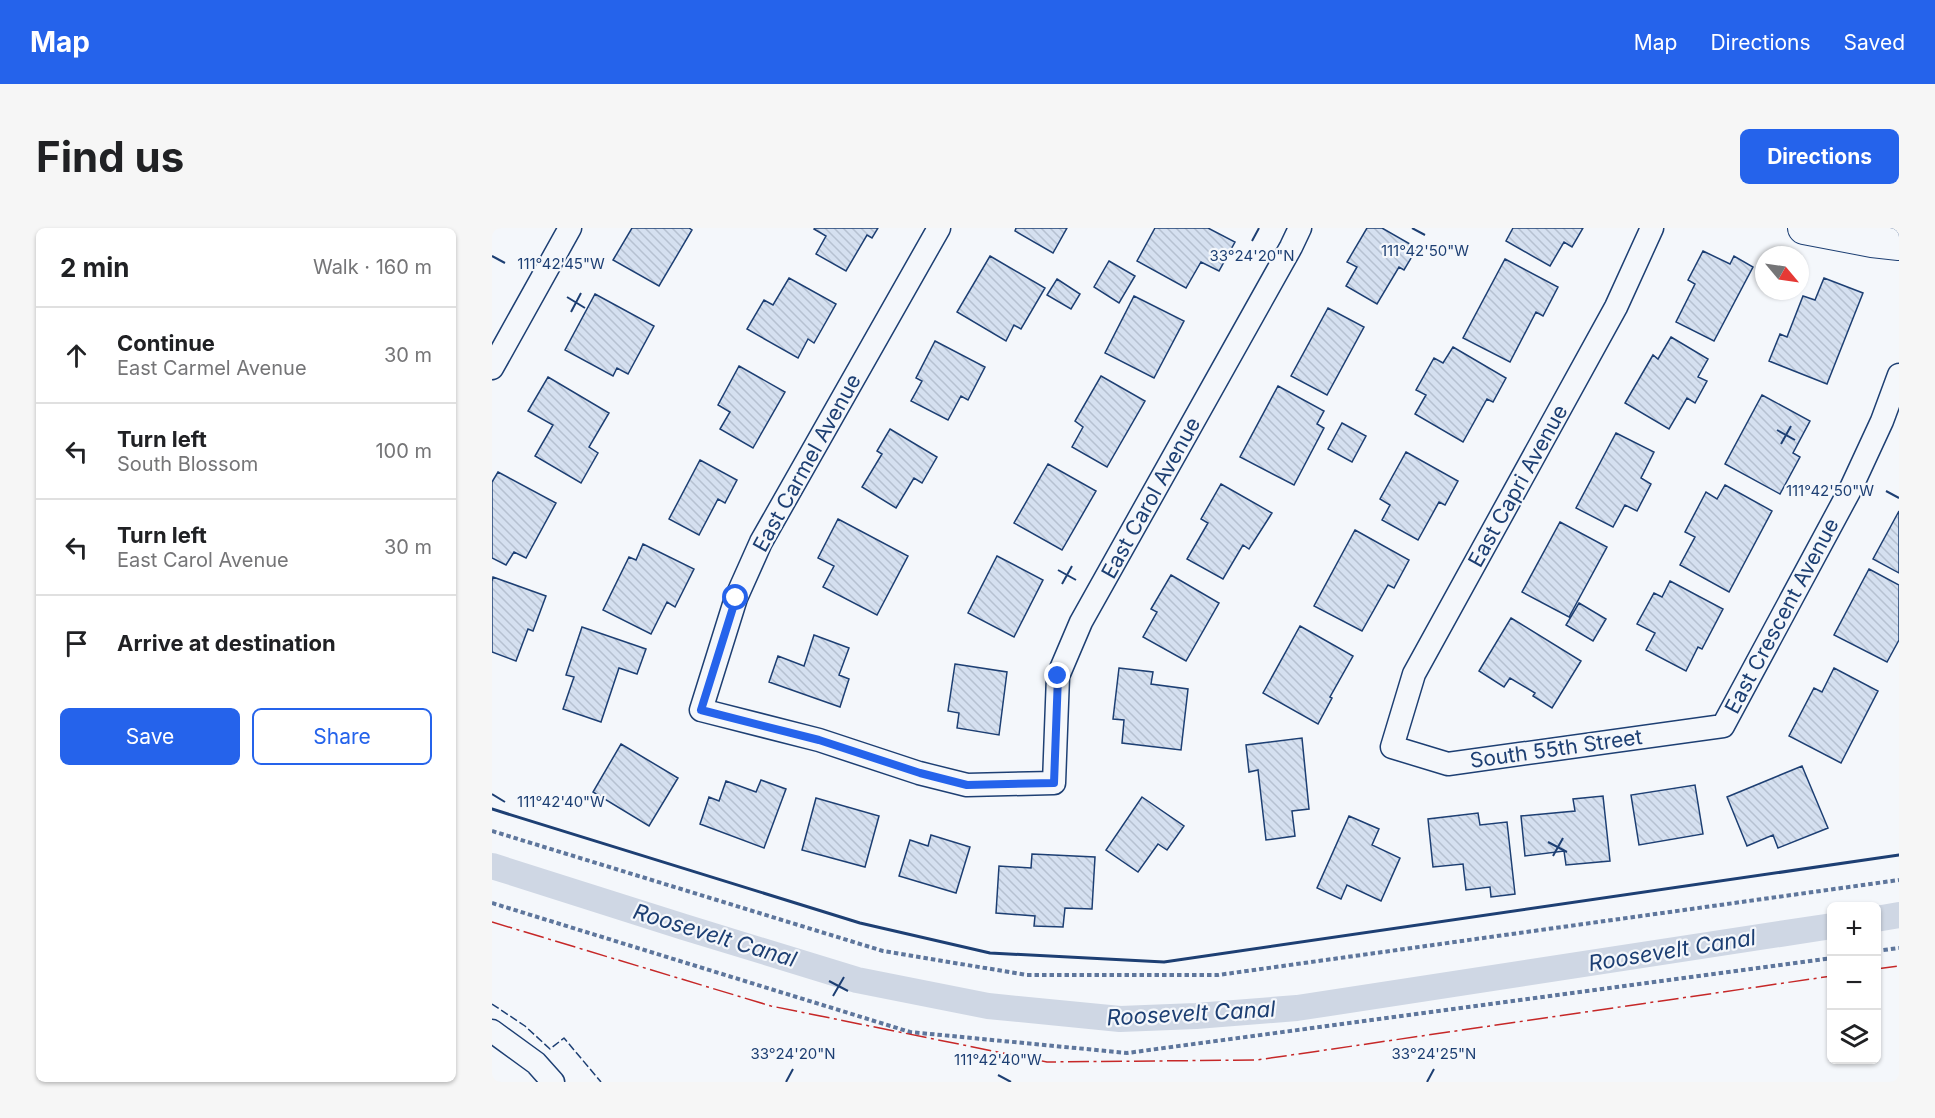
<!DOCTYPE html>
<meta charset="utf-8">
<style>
:root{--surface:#fff;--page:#f6f6f6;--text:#202124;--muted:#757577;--line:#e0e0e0;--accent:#2563eb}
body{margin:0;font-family:Inter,sans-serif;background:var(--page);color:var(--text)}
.controls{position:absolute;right:18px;bottom:18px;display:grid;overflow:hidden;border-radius:9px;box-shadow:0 2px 4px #0004}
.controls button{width:54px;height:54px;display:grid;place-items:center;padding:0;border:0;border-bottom:2px solid var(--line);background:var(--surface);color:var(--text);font:30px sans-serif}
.compass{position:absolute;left:1263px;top:18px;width:54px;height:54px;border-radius:50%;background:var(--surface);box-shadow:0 2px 4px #0004;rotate:119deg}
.stop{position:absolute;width:18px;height:18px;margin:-14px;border:4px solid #2563eb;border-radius:50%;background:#fff}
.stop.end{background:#2563eb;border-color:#fff;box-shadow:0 2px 6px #0008}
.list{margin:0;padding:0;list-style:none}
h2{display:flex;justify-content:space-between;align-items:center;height:78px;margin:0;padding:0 24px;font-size:26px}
h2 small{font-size:20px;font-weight:400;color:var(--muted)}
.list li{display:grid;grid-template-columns:39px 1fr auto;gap:18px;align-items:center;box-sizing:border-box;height:96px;padding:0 24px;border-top:2px solid var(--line)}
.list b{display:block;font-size:22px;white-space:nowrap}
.list p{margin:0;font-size:20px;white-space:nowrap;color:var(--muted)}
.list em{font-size:20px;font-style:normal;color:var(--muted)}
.actions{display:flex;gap:12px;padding:18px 24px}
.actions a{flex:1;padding:14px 0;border:2px solid var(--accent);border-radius:9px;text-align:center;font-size:21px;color:var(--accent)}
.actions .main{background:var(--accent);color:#fff}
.icon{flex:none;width:33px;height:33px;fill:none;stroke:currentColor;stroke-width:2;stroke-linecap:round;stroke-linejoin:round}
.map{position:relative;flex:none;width:1407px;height:854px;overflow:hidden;border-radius:9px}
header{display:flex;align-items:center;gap:36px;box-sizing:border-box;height:84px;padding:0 30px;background:var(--accent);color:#fff}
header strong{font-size:28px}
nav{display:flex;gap:33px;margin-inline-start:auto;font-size:21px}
.intro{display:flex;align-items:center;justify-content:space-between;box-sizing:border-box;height:144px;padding:0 36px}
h1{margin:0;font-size:42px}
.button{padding:15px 27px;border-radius:9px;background:var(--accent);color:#fff;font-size:21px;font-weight:700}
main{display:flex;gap:36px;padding:0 36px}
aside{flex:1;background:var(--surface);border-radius:9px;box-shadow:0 2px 4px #0004}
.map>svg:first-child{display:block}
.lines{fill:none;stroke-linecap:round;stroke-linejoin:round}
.canal{stroke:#cfd7e4;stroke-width:26}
.building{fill:url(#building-back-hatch);stroke:#1d3f73;stroke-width:1.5}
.street-casing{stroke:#1d3f73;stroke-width:25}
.secondary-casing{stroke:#1d3f73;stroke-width:34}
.path{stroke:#5e769c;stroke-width:4;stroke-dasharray:4.5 3;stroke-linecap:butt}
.street{stroke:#f4f7fb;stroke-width:22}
.secondary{stroke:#f4f7fb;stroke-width:32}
.fence{stroke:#1d3f73;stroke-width:1.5;stroke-dasharray:8 3;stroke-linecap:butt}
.wall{stroke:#1d3f73;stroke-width:3}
.power{stroke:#c62828;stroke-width:1.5;stroke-dasharray:21 4.5 3 4.5;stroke-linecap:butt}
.route{stroke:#2563eb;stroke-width:8}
.ticks{fill:none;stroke:#1d3f73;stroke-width:2}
.labels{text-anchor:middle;stroke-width:4.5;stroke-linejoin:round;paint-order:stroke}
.street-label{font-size:21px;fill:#1d3f73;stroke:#f4f7fb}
.water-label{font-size:22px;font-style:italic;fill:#1d3f73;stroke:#f4f7fb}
.ticks-label{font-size:15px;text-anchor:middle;fill:#1d3f73;stroke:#f4f7fb;stroke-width:4.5;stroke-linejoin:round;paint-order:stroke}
</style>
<header>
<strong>Map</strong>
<nav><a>Map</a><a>Directions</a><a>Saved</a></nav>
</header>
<div class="intro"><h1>Find us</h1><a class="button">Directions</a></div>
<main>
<aside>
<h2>2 min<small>Walk · 160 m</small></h2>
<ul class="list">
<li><svg class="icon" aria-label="ahead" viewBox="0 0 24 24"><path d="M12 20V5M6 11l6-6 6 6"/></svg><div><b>Continue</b><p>East Carmel Avenue</p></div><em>30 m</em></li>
<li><svg class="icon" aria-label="left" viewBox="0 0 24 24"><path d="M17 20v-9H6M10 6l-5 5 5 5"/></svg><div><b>Turn left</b><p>South Blossom</p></div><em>100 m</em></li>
<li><svg class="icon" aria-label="left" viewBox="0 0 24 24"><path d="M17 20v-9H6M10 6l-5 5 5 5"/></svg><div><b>Turn left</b><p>East Carol Avenue</p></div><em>30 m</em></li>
<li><svg class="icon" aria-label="arrive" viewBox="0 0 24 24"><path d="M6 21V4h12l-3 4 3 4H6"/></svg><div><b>Arrive at destination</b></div></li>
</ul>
<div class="actions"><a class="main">Save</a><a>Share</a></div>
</aside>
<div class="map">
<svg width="1407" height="854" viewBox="0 0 1407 854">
<defs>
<pattern id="building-back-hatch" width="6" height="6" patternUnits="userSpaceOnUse" patternTransform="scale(1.5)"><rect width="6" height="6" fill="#d5e0f0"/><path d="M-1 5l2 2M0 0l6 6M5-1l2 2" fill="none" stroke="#b6c1d1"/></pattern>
</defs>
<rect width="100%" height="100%" fill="#f4f7fb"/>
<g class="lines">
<path class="canal" d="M0,638L192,699L365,752L496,778L628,791L704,788L805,780L1340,698
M1384,691L1407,687"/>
</g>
<path class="building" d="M140,0H197L200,2L167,58L121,32Z
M323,0H386L380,10L375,7L354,43L324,26L334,8L322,1Z
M524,0H575L561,25L523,3Z
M663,0H716L743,14L727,43L709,34L694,60L645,33Z
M875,0H890L925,20L912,42L907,39L885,76L854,58L865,39L855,34Z
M1021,0H1091L1080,19L1072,14L1058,38L1014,13Z
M1211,23L1238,36L1242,28L1261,39L1222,113L1184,94L1203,56L1196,52Z
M498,28L553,60L529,101L522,97L514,113L465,84Z
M1013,31L1066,59L1051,88L1044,84L1018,134L971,110Z
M617,33L643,48L627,75L602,59Z
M297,50L344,76L322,115L316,111L306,130L255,101L272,72L281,77Z
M1332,50L1371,65L1335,156L1277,133L1288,106L1295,109L1311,68L1323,72Z
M565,51L588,66L579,81L555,67Z
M103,66L162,98L136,146L125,140L121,148L73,122Z
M642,68L692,93L662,150L613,125Z
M836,80L872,99L835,167L799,148Z
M1179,109L1216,131L1206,149L1215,153L1203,175L1195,170L1177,201L1133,175L1161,127L1166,131Z
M443,113L493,139L476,172L469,168L456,192L419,173L430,153L424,150Z
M961,119L1014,150L1001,174L995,171L971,214L923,186L934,167L924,162L942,130L951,135Z
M247,138L293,164L261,220L228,201L238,184L226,177Z
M609,148L653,173L615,239L580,219L591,199L583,193Z
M56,149L117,185L97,219L106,225L89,255L43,228L61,197L36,183Z
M786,158L832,183L825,196L832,200L802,257L748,229Z
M1270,167L1318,193L1301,225L1308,229L1288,266L1233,236Z
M850,195L874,208L860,234L836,221Z
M398,201L445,229L430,255L422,250L404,280L370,259L390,226L385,223Z
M1124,205L1162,224L1149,250L1159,256L1145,283L1133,277L1121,299L1084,280Z
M914,224L966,253L953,277L947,274L926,312L890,292L898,277L888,271Z
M208,232L245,252L233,275L226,271L207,307L177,291Z
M556,236L604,263L570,322L522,295Z
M6,244L64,275L34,330L22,324L14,337L0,330V254Z
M729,256L780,285L757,321L751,317L731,351L695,331L716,295L709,291Z
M1233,257L1280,283L1237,364L1188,337L1203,309L1193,304L1214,264L1225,271Z
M1407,283V345L1381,331Z
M346,291L416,328L385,387L331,359L342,338L326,330Z
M1068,294L1115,319L1077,389L1030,364Z
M863,302L917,332L902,360L896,357L870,403L822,378Z
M151,316L202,341L183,379L175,374L159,406L111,382L137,329L144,332Z
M505,328L551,352L522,409L476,385Z
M1377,341L1407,357V412L1395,434L1342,407Z
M679,347L727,375L694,433L651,409L665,384L659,381Z
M1,349L54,368L41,403L36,401L24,433L0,424V353Z
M1178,353L1231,381L1210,421L1206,419L1194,443L1154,422L1163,405L1145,396L1162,365L1170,369Z
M1087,375L1114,391L1101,413L1074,397Z
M1019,390L1089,433L1060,480L1041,468L1043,465L1018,450L1012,459L987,443Z
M808,398L861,428L838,469L840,470L826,496L771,465Z
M90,399L154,421L145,446L127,440L109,494L71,481L82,449L74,447Z
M322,407L357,420L347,447L357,451L348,479L277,454L286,428L312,438Z
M463,436L515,444L507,507L465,500L467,485L456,483Z
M627,440L661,444L659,456L696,461L689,522L630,515L632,492L621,491Z
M1342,440L1386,463L1349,535L1297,508L1322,460L1330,464Z
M810,510L817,581L800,583L803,608L774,612L766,542L757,544L754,517Z
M129,516L186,550L157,598L101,564Z
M1310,538L1336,600L1286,620L1281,607L1255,618L1235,569Z
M269,552L294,561L272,620L208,596L217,569L227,573L234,553L264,564Z
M1203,557L1211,606L1147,617L1139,567Z
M1111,568L1118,633L1074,637L1072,623L1033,628L1029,588L1083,583L1081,571Z
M650,569L692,598L675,622L666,616L646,644L614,622Z
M324,570L387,588L373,639L310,622Z
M986,585L988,597L1015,594L1023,666L999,669L998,659L974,662L971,636L941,639L936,591Z
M857,588L887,601L880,617L908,630L889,673L855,657L849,671L825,660Z
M439,607L478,619L464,665L407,648L418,612L436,618Z
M540,626L603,629L600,681L573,680L571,699L542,698L543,688L504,685L507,638L539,640Z"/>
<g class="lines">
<g class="street-casing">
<path id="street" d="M447,0L269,314L244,370L209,482L327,512L427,545L475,557L562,555L566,448L589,394L799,19L808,0
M1160,0L1124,79L922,446L900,519L956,536L1231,498L1359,260L1390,193L1407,147
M0,140L78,0
M0,803L44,835L61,854"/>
</g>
<g class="secondary-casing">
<path id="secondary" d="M1312,0L1380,13L1407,16"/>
</g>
<path class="path" d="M0,603L391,723L535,747H726L1407,652
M0,675L418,804L635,825L1340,730
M1384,723L1407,720"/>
<use href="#street" class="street"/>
<use href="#secondary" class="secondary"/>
<path class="fence" d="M0,776L33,798L58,821L72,810L109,854"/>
<path class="wall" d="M0,581L368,695L498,725L672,734L1407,627"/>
<path class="power" d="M0,694L279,778L555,834L765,832L1340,748
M1384,741L1407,738"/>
</g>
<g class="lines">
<path class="route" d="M244,370L209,482L327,512L428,545L475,557L562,555L566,448"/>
</g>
<path class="ticks" d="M920,0L933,7M760,13L767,0M0,28L13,35M75,69L93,80M79,84L89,65M1285,202L1303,212M1289,216L1299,198M1394,263L1407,270M566,342L584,352M570,356L580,338M0,566L13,574M1056,614L1075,624M1061,628L1071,610M337,753L356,763M341,768L352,749M506,847L519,854M294,854L301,841M935,854L942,841"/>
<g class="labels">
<g class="street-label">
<text transform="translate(315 235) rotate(-61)" y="7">East Carmel Avenue</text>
<text transform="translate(1026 258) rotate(-61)" y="7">East Capri Avenue</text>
<text transform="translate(659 270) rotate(-61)" y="7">East Carol Avenue</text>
<text transform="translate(1290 388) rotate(-62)" y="7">East Crescent Avenue</text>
<text transform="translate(1064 521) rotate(-8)" y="7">South 55th Street</text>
</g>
<g class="water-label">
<text transform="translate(223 707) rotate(17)" y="8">Roosevelt Canal</text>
<text transform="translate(1180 722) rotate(-9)" y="8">Roosevelt Canal</text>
<text transform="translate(699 785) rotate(-3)" y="8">Roosevelt Canal</text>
</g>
</g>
<g class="ticks-label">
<text x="933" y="28">111°42'50"W</text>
<text x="760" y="33">33°24'20"N</text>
<text x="69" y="41">111°42'45"W</text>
<text x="1338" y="268">111°42'50"W</text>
<text x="69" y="579">111°42'40"W</text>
<text x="301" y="831">33°24'20"N</text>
<text x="942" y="831">33°24'25"N</text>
<text x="506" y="837">111°42'40"W</text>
</g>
</svg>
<div class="controls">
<button>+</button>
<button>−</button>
<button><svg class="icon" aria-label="layers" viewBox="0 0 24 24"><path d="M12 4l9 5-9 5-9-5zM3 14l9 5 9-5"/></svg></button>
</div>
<svg class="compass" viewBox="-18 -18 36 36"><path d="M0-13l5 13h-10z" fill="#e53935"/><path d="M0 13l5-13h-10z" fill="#757577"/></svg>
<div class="stop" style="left:244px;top:370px"></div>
<div class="stop end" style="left:566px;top:448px"></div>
</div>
</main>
